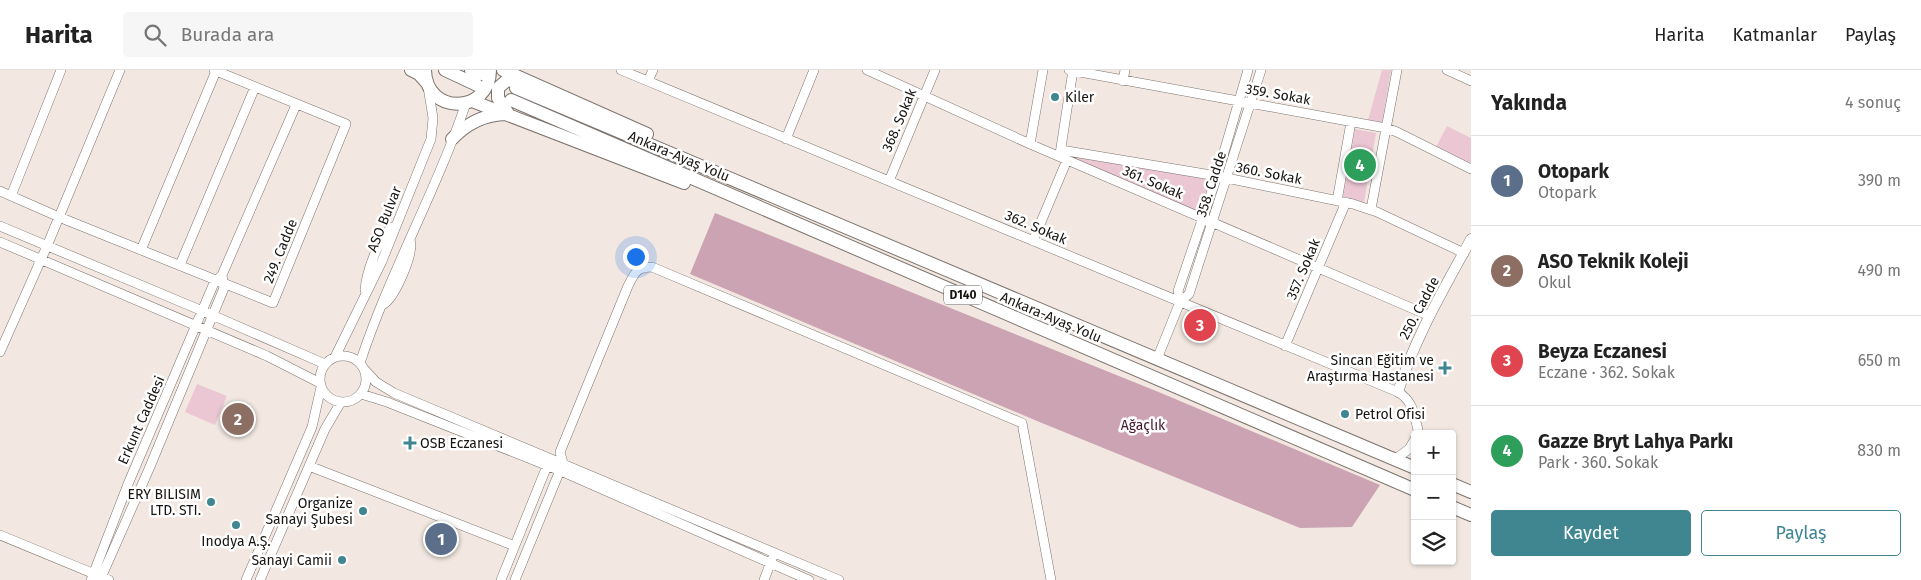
<!DOCTYPE html>
<html lang="tr">
<meta charset="utf-8">
<style>
:root{--surface:#fff;--page:#f6f6f6;--text:#222;--muted:#767676;--line:#e0e0e0;--accent:#408691}
body{margin:0;font-family:"Fira Sans",sans-serif;background:var(--page);color:var(--text)}
.controls{position:absolute;right:15px;bottom:15px;display:grid;overflow:hidden;border-radius:5px;box-shadow:0 1px 4px #0004}
.controls button{width:45px;height:45px;display:grid;place-items:center;padding:0;border:0;border-bottom:1px solid var(--line);background:var(--surface);color:var(--text);font:25px sans-serif}
.you{position:absolute;left:635px;top:186px;width:18px;height:18px;margin:-12px;border:4px solid #fff;border-radius:50%;background:#1a73e8;box-shadow:0 0 0 8px #1a73e833}
.badge{display:grid;place-items:center;width:32px;height:32px;border-radius:50%;background:var(--accent);color:#fff;font-size:16px;font-weight:700}
.pin{position:absolute;translate:-50% -50%;border:2px solid #fff;box-shadow:0 1px 5px #0006}
.list{margin:0;padding:0;list-style:none}
h2{display:flex;justify-content:space-between;align-items:center;height:65px;margin:0;padding:0 20px;font-size:21px}
h2 small{font-size:16px;font-weight:400;color:var(--muted)}
.list li{display:grid;grid-template-columns:32px 1fr auto;gap:15px;align-items:center;box-sizing:border-box;height:90px;padding:0 20px;border-top:1px solid var(--line)}
.list b{display:block;font-size:19px;white-space:nowrap}
.list p{margin:0;font-size:16px;white-space:nowrap;color:var(--muted)}
.list em{font-size:16px;font-style:normal;color:var(--muted)}
.actions{display:flex;gap:10px;padding:15px 20px}
.actions a{flex:1;padding:11px 0;border:1px solid var(--accent);border-radius:5px;text-align:center;font-size:18px;color:var(--accent)}
.actions .main{background:var(--accent);color:#fff}
.icon{flex:none;width:28px;height:28px;fill:none;stroke:currentColor;stroke-width:2;stroke-linecap:round;stroke-linejoin:round}
.map{position:relative;flex:none;width:1471px;height:510px;overflow:hidden}
header{display:flex;align-items:center;gap:30px;box-sizing:border-box;height:70px;padding:0 25px;background:var(--surface);border-bottom:1px solid var(--line)}
header strong{font-size:24px}
nav{display:flex;gap:28px;margin-inline-start:auto;font-size:18px}
.search{width:350px;height:45px;background:var(--page);display:flex;align-items:center;gap:12px;box-sizing:border-box;padding:0 18px;border-radius:5px;color:var(--muted);font-size:19px}
main{display:flex}
aside{flex:1;background:var(--surface)}
.map>svg:first-child{display:block}
.green{fill:#ebc6d3}
.forest{fill:#cca3b3}
.lines{fill:none;stroke-linecap:round;stroke-linejoin:round}
.minor-casing{stroke:#7d746e;stroke-width:10}
.major-casing{stroke:#7d746e;stroke-width:11}
.highway-casing{stroke:#7d746e;stroke-width:14}
.minor{stroke:#fff;stroke-width:9}
.major{stroke:#fff;stroke-width:10}
.highway{stroke:#fff;stroke-width:12}
.poi-dot{fill:#408691;stroke:#fff;stroke-width:2}
.labels{text-anchor:middle;stroke-width:5;stroke-linejoin:round;paint-order:stroke}
.shield{fill:#fff;stroke:#5d5a58;stroke-width:1}
.shield-label{font-size:12px;font-weight:bold;fill:#171411}
.street-label{font-size:14px;fill:#171411;stroke:#fff}
.poi-label{font-size:14px;fill:#171411;stroke:#fff;text-anchor:end}
.park-label{font-size:14px;fill:#46142c;stroke:#fff}
</style>
<header>
<strong>Harita</strong>
<div class="search"><svg class="icon" aria-label="search" viewBox="0 0 24 24"><circle cx="10" cy="10" r="6"/><path d="M15 15l6 6"/></svg>Burada ara</div>
<nav><a>Harita</a><a>Katmanlar</a><a>Paylaş</a></nav>
</header>
<main>
<div class="map">
<svg width="1471" height="510" viewBox="0 0 1471 510">
<rect width="100%" height="100%" fill="#f2e8e1"/>
<path class="green" d="M1382,0H1391L1382,52L1368,50Z
M1447,56L1471,68V95L1436,77Z
M1355,59L1376,63L1364,132L1343,127Z
M1077,86L1211,110L1202,144L1076,92L1074,88Z
M197,314L227,326L215,355L185,342Z"/>
<path class="forest" d="M715,143L1161,323L1380,415L1352,457L1300,458L1037,351L690,204Z"/>
<g class="lines">
<g class="minor-casing">
<path id="minor" d="M621,0L1398,322C1413,331 1414,344 1418,360
M867,0L1030,74L1430,246
M1069,0L1386,58L1397,62L1471,99
M1248,0L1217,106L1178,221L1180,232L1189,224L1261,0
M1447,0L1471,11
M648,11L653,0
M1123,11L1125,0
M786,69L814,0
M1030,74L1043,0
M1061,80L1217,106L1353,134L1377,142L1464,183
M1060,84L1073,0
M889,111L935,0
M0,121L59,147L273,233L346,54L214,0
M11,126L61,0
M1337,131L1351,52
M1371,139L1397,0
M0,156L212,245L325,294
M1033,171L1067,90
M0,172L267,286L320,313
M141,180L216,1
M180,195L255,17
M365,220C366,205 380,159 396,156
M384,234C395,227 415,182 410,170
M1285,276L1346,132
M0,282L47,176L120,0
M320 309a23 23 0 1 1 46 0a23 23 0 1 1-46 0Z
M335,287L382,191L431,69L433,48L428,17
M1157,289L1180,232
M360,293C389,204 436,122 466,33
M364,299L376,312L394,323L839,510
M361,324L387,332L556,399L809,510
M1394,390L1409,379L1415,369
M309,396L515,476
M0,465L109,510
M91,510L128,414L214,213L220,207
M100,510L149,399L224,218L222,205L296,35
M246,510L312,357L321,317
M260,510L325,359L341,332
M501,510L549,391
M515,510L563,393L560,382L628,216C635,203 636,197 652,197L1022,353L1051,510
M764,510L772,489"/>
</g>
<g class="major-casing">
<path id="major" d="M1398,322C1415,267 1444,219 1471,169"/>
</g>
<g class="highway-casing">
<path id="highway" d="M411,0L419,4L427,13
M425,0C426,46 490,44 490,0
M445,0L477,15
M471,0L482,4
M503,0L647,64
M516,18L1415,398
M511,30L1415,420
M472,31L684,113
M509,45L498,28V18L506,11L521,8
M452,69C466,54 484,45 504,44
M1452,414L1471,422
M1452,437L1471,445"/>
</g>
<use href="#minor" class="minor"/>
<use href="#major" class="major"/>
<use href="#highway" class="highway"/>
</g>
<g class="poi-dot">
<circle cx="1055" cy="27" r="5"/>
<path d="M1442.5 290.5h5v5h5v5h-5v5h-5v-5h-5v-5h5z"/>
<circle cx="1345" cy="344" r="5"/>
<path d="M407.5 365.5h5v5h5v5h-5v5h-5v-5h-5v-5h5z"/>
<circle cx="211" cy="432" r="5"/>
<circle cx="363" cy="441" r="5"/>
<circle cx="236" cy="455" r="5"/>
<circle cx="342" cy="490" r="5"/>
</g>
<g class="labels">
<rect class="shield" x="944" y="215.5" width="38" height="19" rx="4"/>
<g class="shield-label">
<text x="963" y="229">D140</text>
</g>
<g class="street-label">
<text transform="translate(1278 24) rotate(10)" y="5">359. Sokak</text>
<text transform="translate(899 50) rotate(-67)" y="5">368. Sokak</text>
<text transform="translate(679 86) rotate(23)" y="5">Ankara-Ayaş Yolu</text>
<text transform="translate(1269 103) rotate(11)" y="5">360. Sokak</text>
<text transform="translate(1153 112) rotate(23)" y="5">361. Sokak</text>
<text transform="translate(1211 114) rotate(-72)" y="5">358. Cadde</text>
<text transform="translate(384 149) rotate(-68)" y="5">ASO Bulvar</text>
<text transform="translate(1036 157) rotate(23)" y="5">362. Sokak</text>
<text transform="translate(280 181) rotate(-68)" y="5">249. Cadde</text>
<text transform="translate(1303 199) rotate(-67)" y="5">357. Sokak</text>
<text transform="translate(1419 238) rotate(-62)" y="5">250. Cadde</text>
<text transform="translate(1051 247) rotate(23)" y="5">Ankara-Ayaş Yolu</text>
<text transform="translate(141 350) rotate(-66)" y="5">Erkunt Caddesi</text>
</g>
<g class="poi-label">
<text x="1065" y="32" text-anchor="start">Kiler</text>
<text x="1434" y="295">Sincan Eğitim ve<tspan x="1434" dy="16">Araştırma Hastanesi</tspan></text>
<text x="1355" y="349" text-anchor="start">Petrol Ofisi</text>
<text x="420" y="378" text-anchor="start">OSB Eczanesi</text>
<text x="201" y="429">ERY BILISIM<tspan x="201" dy="16">LTD. STI.</tspan></text>
<text x="353" y="438">Organize<tspan x="353" dy="16">Sanayi Şubesi</tspan></text>
<text x="236" y="476" text-anchor="middle">Inodya A.Ş.</text>
<text x="332" y="495">Sanayi Camii</text>
</g>
<g class="park-label">
<text x="1143" y="360">Ağaçlık</text>
</g>
</g>
</svg>
<div class="controls">
<button>+</button>
<button>−</button>
<button><svg class="icon" aria-label="layers" viewBox="0 0 24 24"><path d="M12 4l9 5-9 5-9-5zM3 14l9 5 9-5"/></svg></button>
</div>
<div class="you"></div>
<div class="pin badge" style="left:441px;top:469px;background:#5c6f8a">1</div>
<div class="pin badge" style="left:238px;top:349px;background:#8d6e63">2</div>
<div class="pin badge" style="left:1200px;top:255px;background:#e0444e">3</div>
<div class="pin badge" style="left:1360px;top:95px;background:#2e9e5b">4</div>
</div>
<aside>
<h2>Yakında<small>4 sonuç</small></h2>
<ul class="list">
<li><span class="badge" style="background:#5c6f8a">1</span><div><b>Otopark</b><p>Otopark</p></div><em>390 m</em></li>
<li><span class="badge" style="background:#8d6e63">2</span><div><b>ASO Teknik Koleji</b><p>Okul</p></div><em>490 m</em></li>
<li><span class="badge" style="background:#e0444e">3</span><div><b>Beyza Eczanesi</b><p>Eczane · 362. Sokak</p></div><em>650 m</em></li>
<li><span class="badge" style="background:#2e9e5b">4</span><div><b>Gazze Bryt Lahya Parkı</b><p>Park · 360. Sokak</p></div><em>830 m</em></li>
</ul>
<div class="actions"><a class="main">Kaydet</a><a>Paylaş</a></div>
</aside>
</main>
